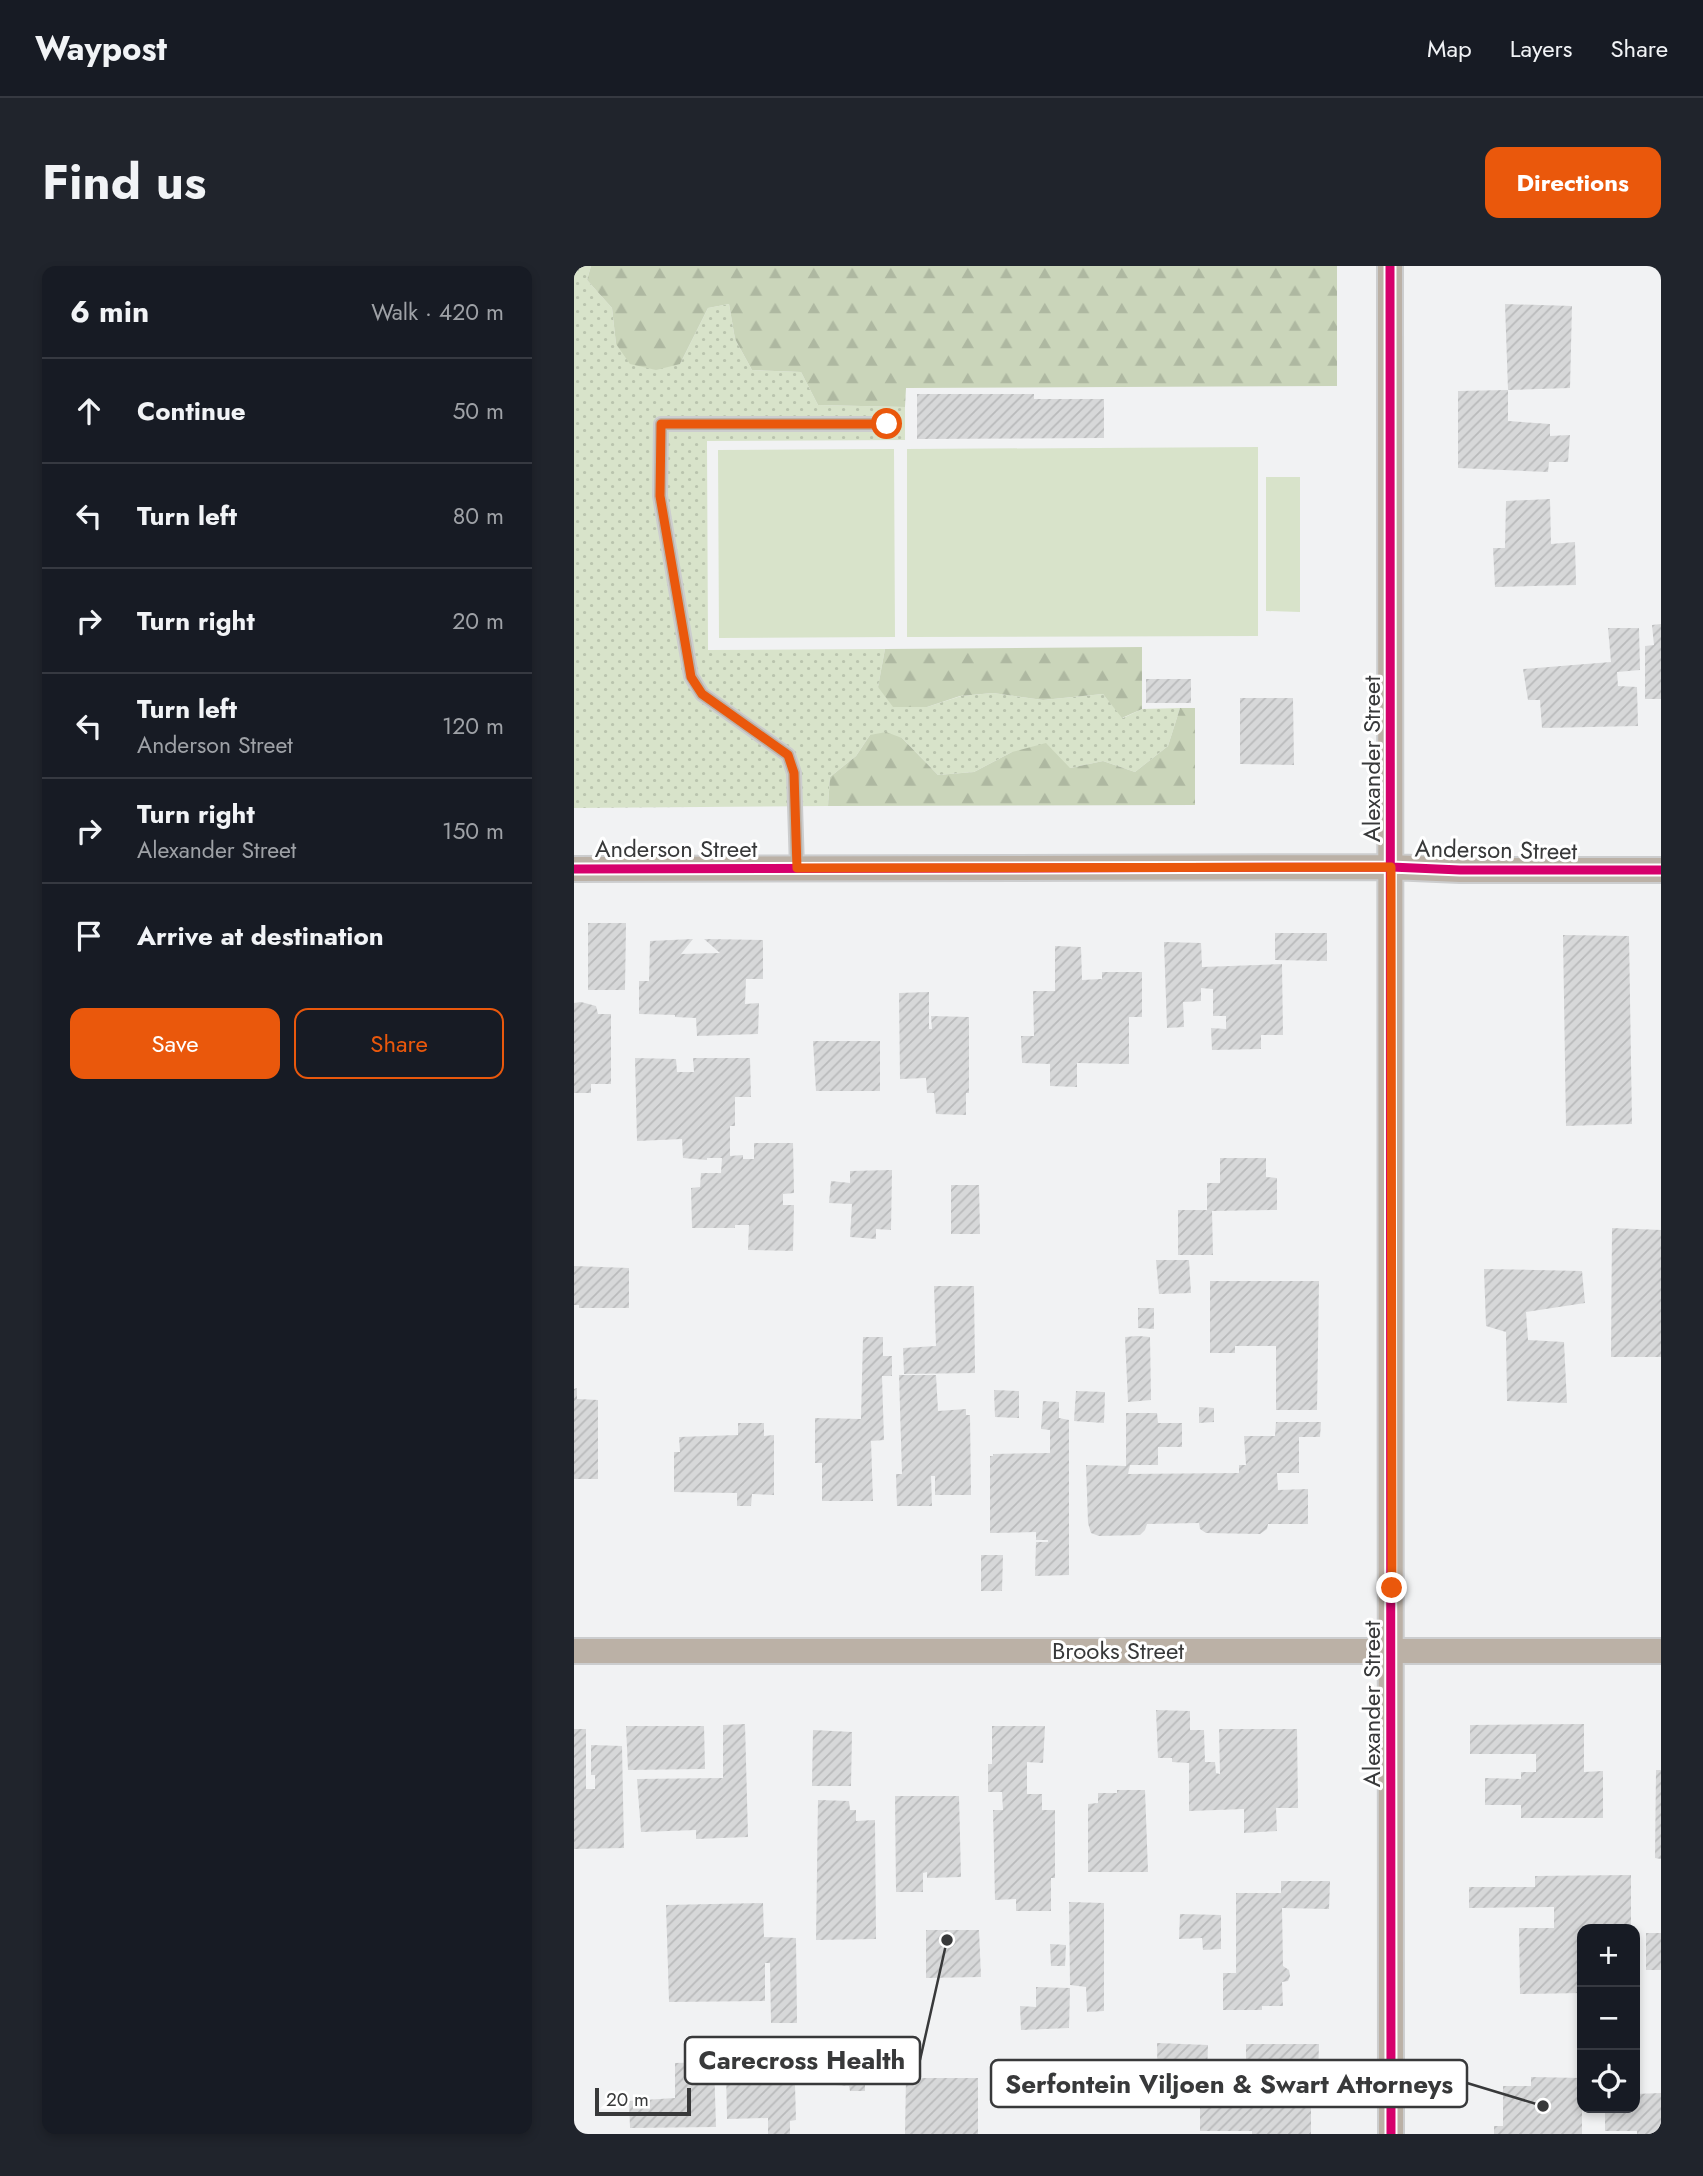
<!DOCTYPE html>
<meta charset="utf-8">
<style>
:root{--surface:#171b24;--page:#20242c;--text:#f1f3f6;--muted:#9ea1a6;--line:#363941;--accent:#ea580c}
body{margin:0;font-family:Jost,sans-serif;background:var(--page);color:var(--text)}
.controls{position:absolute;right:21px;bottom:21px;display:grid;overflow:hidden;border-radius:14px;box-shadow:0 4px 10px #0003}
.controls button{width:63px;height:63px;display:grid;place-items:center;padding:0;border:0;border-bottom:2px solid var(--line);background:var(--surface);color:var(--text);font:35px sans-serif}
.scale{position:absolute;left:21px;bottom:18px;width:96px;box-sizing:border-box;padding-left:7px;border:4px solid #38393a;border-top:0;font-size:19px;line-height:24px;white-space:nowrap;color:#38393a;-webkit-text-stroke:5px #fff;paint-order:stroke}
.stop{position:absolute;width:21px;height:21px;margin:-16px;border:5px solid #ea580c;border-radius:50%;background:#fff}
.stop.end{background:#ea580c;border-color:#fff;box-shadow:0 2px 7px #0008}
.list{margin:0;padding:0;list-style:none}
h2{display:flex;justify-content:space-between;align-items:center;height:91px;margin:0;padding:0 28px;font-size:30px}
h2 small{font-size:23px;font-weight:400;color:var(--muted)}
.list li{display:grid;grid-template-columns:46px 1fr auto;gap:21px;align-items:center;box-sizing:border-box;height:105px;padding:0 28px;border-top:2px solid var(--line)}
.list b{display:block;font-size:26px;white-space:nowrap}
.list p{margin:0;font-size:23px;white-space:nowrap;color:var(--muted)}
.list em{font-size:23px;font-style:normal;color:var(--muted)}
.actions{display:flex;gap:14px;padding:21px 28px}
.actions a{flex:1;padding:16px 0;border:2px solid var(--accent);border-radius:14px;text-align:center;font-size:24px;color:var(--accent)}
.actions .main{background:var(--accent);color:#fff}
.icon{flex:none;width:38px;height:38px;fill:none;stroke:currentColor;stroke-width:2;stroke-linecap:round;stroke-linejoin:round}
.map{position:relative;flex:none;width:1087px;height:1868px;overflow:hidden;border-radius:14px}
header{display:flex;align-items:center;gap:42px;box-sizing:border-box;height:98px;padding:0 35px;background:var(--surface);border-bottom:2px solid var(--line)}
header strong{font-size:33px}
nav{display:flex;gap:38px;margin-inline-start:auto;font-size:24px}
.intro{display:flex;align-items:center;justify-content:space-between;box-sizing:border-box;height:168px;padding:0 42px}
h1{margin:0;font-size:49px}
.button{padding:18px 32px;border-radius:14px;background:var(--accent);color:#fff;font-size:24px;font-weight:700}
main{display:flex;gap:42px;padding:0 42px}
aside{flex:1;background:var(--surface);border-radius:14px;box-shadow:0 4px 10px #0003}
.map>svg:first-child{display:block}
.grass{fill:url(#grass-dots)}
.forest{fill:url(#forest-firs)}
.park{fill:#d8e3ca}
.building{fill:url(#building-hatch)}
.lines{fill:none;stroke-linecap:round;stroke-linejoin:round}
.lane-casing{stroke:#cccdce;stroke-width:16}
.street-casing{stroke:#cccdce;stroke-width:28}
.lane{stroke:#bbb1a6;stroke-width:12}
.street{stroke:#bbb1a6;stroke-width:24}
.cycleway-casing{stroke:#fff;stroke-width:13}
.cycleway{stroke:#d6006c;stroke-width:9}
.route{stroke:#ea580c;stroke-width:9}
.labels{text-anchor:middle;stroke-width:6;stroke-linejoin:round;paint-order:stroke}
.street-label{font-size:24px;fill:#38393a;stroke:#fff}
.leader{fill:none;stroke:#38393a;stroke-width:2.5}
.callout-dot{fill:#38393a;stroke:#fff;stroke-width:2.5}
.callout{fill:#fff;stroke:#38393a;stroke-width:2.5}
.callout-label{font-size:26px;text-anchor:middle;font-weight:bold;fill:#38393a}
</style>
<header>
<strong>Waypost</strong>
<nav><a>Map</a><a>Layers</a><a>Share</a></nav>
</header>
<div class="intro"><h1>Find us</h1><a class="button">Directions</a></div>
<main>
<aside>
<h2>6 min<small>Walk · 420 m</small></h2>
<ul class="list">
<li><svg class="icon" aria-label="ahead" viewBox="0 0 24 24"><path d="M12 20V5M6 11l6-6 6 6"/></svg><div><b>Continue</b></div><em>50 m</em></li>
<li><svg class="icon" aria-label="left" viewBox="0 0 24 24"><path d="M17 20v-9H6M10 6l-5 5 5 5"/></svg><div><b>Turn left</b></div><em>80 m</em></li>
<li><svg class="icon" aria-label="right" viewBox="0 0 24 24"><path d="M7 20v-9h11M14 6l5 5-5 5"/></svg><div><b>Turn right</b></div><em>20 m</em></li>
<li><svg class="icon" aria-label="left" viewBox="0 0 24 24"><path d="M17 20v-9H6M10 6l-5 5 5 5"/></svg><div><b>Turn left</b><p>Anderson Street</p></div><em>120 m</em></li>
<li><svg class="icon" aria-label="right" viewBox="0 0 24 24"><path d="M7 20v-9h11M14 6l5 5-5 5"/></svg><div><b>Turn right</b><p>Alexander Street</p></div><em>150 m</em></li>
<li><svg class="icon" aria-label="arrive" viewBox="0 0 24 24"><path d="M6 21V4h12l-3 4 3 4H6"/></svg><div><b>Arrive at destination</b></div></li>
</ul>
<div class="actions"><a class="main">Save</a><a>Share</a></div>
</aside>
<div class="map">
<svg width="1087" height="1868" viewBox="0 0 1087 1868">
<defs>
<pattern id="grass-dots" width="8" height="8" patternUnits="userSpaceOnUse" patternTransform="scale(1.75)"><rect width="8" height="8" fill="#d8e3ca"/><path d="M2 2h.1M6 6h.1" fill="none" stroke="#bac4ae" stroke-width="1.8" stroke-linecap="round"/></pattern>
<pattern id="forest-firs" width="22" height="20" patternUnits="userSpaceOnUse" patternTransform="scale(1.75)"><rect width="22" height="20" fill="#cad5ba"/><path d="M5 1l3.5 6h-7zM16 11l3.5 6h-7z" fill="#aeb8a1"/></pattern>
<pattern id="building-hatch" width="6" height="6" patternUnits="userSpaceOnUse" patternTransform="scale(1.75)"><rect width="6" height="6" fill="#d7d8d9"/><path d="M-1 1l2-2M0 6l6-6M5 7l2-2" fill="none" stroke="#b9babb"/></pattern>
</defs>
<rect width="100%" height="100%" fill="#f1f2f3"/>
<path class="grass" d="M0,0H17L13,14L38,42L42,78L106,98L134,42L155,38L161,73L178,104L227,106L244,139L331,141V174L133,175L134,384L311,383L304,421L353,441L387,430L419,427L469,434L529,428L549,452L568,443L606,442L594,480L561,506L529,495L496,502L438,486L400,506L364,509L328,472L296,469L282,490L256,511L254,540L0,542Z"/>
<path class="forest" d="M17,0H763V120L332,122L331,141L244,139L227,106L178,104L161,73L155,38L134,42L106,98L82,104L56,98L42,78L38,42L13,14Z
M568,381V443L548,452L529,428L469,434L419,427L386,430L353,441H319L304,421L311,383Z
M606,442H621V539L254,540L256,511L282,490L296,469L312,466L328,472L364,509L400,506L438,486L472,477L496,502L529,495L561,506L594,480Z"/>
<path class="park" d="M684,181V370L333,371V183Z
M320,183L321,371L145,372L144,184Z
M692,211H726V346L692,345Z"/>
<path class="building" d="M931,38L998,40L996,122L934,124V155L976,158V170L996,169L994,196H975L974,206L884,202V125L934,124Z
M343,128H460V133H530V172L343,173Z
M976,233L977,278L1001,276L1002,319L921,321L919,282H931L932,235Z
M1087,358V433H1071V380L1080,379L1078,359Z
M1034,362H1065L1066,404L1043,406L1044,420L1063,421L1064,460L968,462L966,434H954L949,403L1037,396Z
M572,413H617V437H572Z
M666,432H719L720,499L666,498Z
M14,657H52L51,724H14Z
M701,667H753V695L701,694Z
M989,669L1055,670L1058,858L992,860Z
M119,673L107,688L146,687L130,673L189,674V713H172L171,738L185,737L184,768L123,770L122,752L101,751V749L65,748V715H75L76,675Z
M590,676L627,677L628,701L708,698L709,769H687V783L638,784L637,762L652,763V750H639V723L627,722V735L609,736L610,761L593,762Z
M481,680L507,681L508,714L528,713V706H568V751H555V798L503,797V821L476,820V798L448,797L447,770H460L459,725H481Z
M355,726V763H358L357,750L395,751V827H392V849L362,848L360,827H353L352,812L326,813L325,727Z
M7,736L22,740L24,748H37V818H17V827H0V737Z
M239,775H306V825H242Z
M61,792L102,793L103,806H120L119,792H176L177,831H161V860H156V890L169,889V893H180V877H219L220,927L209,928V939H220L219,985L174,984L175,959H161V962H118L117,922L126,921L127,907H147L148,892H133V894L109,892L108,873L63,875Z
M646,892H692V911L703,912V944L638,945L639,989H604V944H633V917H646Z
M318,904L317,964L302,963V973L276,971L278,938L255,937L257,915L276,917V905Z
M377,919H405L406,968H377Z
M1038,962L1087,964V1091H1037Z
M582,994H615L617,1027L585,1028Z
M0,1000L55,1002V1042H5V1039H0Z
M910,1003L1008,1005L1011,1037L952,1046L954,1074L990,1076L993,1137L933,1135L932,1066L912,1060Z
M636,1015H745L743,1144H702V1080H661V1087H636Z
M360,1020H400L401,1107L330,1108L329,1082L362,1080Z
M564,1042H580V1063L564,1062Z
M564,1070L576,1071L577,1134L554,1136L551,1071Z
M289,1071H309V1090H318V1110H308L310,1174L297,1175L299,1235H248V1197H241V1152L287,1153Z
M325,1109H362L364,1145L392,1143V1149H396L397,1229H361V1210H357L358,1240H323L322,1208H328Z
M3,1122V1133L24,1134V1213H0V1123Z
M420,1124L445,1125V1152L421,1151Z
M502,1125L531,1126L530,1157L500,1155Z
M469,1135L485,1136V1152L495,1154V1309L461,1310L462,1276H474V1274H462V1266L416,1267V1190H419V1188L476,1187V1164L467,1163Z
M625,1141L640,1142V1156L625,1157Z
M552,1147H583L584,1157H608V1181H584V1199H556L554,1208L665,1207V1199H672L670,1170H701L702,1156H747L746,1171H725V1207H703L704,1224L734,1223V1258H694L693,1263L686,1268L632,1267L626,1263L625,1257L573,1258L571,1264L566,1269L525,1270L517,1267L514,1257L512,1199L552,1200Z
M164,1157H190V1170L200,1169V1229L178,1228L177,1240H163V1227L100,1226V1186H106L105,1171L164,1169Z
M407,1289H429L428,1325H407Z
M582,1444L616,1445V1464H630L631,1496H641L642,1507L646,1508L645,1463H723L724,1542H702L703,1565L670,1567V1543L615,1545V1497L598,1496V1492H584Z
M171,1458L174,1571L122,1573V1564L67,1566L63,1513L149,1512V1459Z
M1010,1458V1506L1029,1505V1552H947V1539H911V1512L947,1513V1506H962V1488H896V1459Z
M52,1460H130L131,1503L54,1504Z
M418,1460H471L469,1497L453,1496V1528H468V1544H481V1612H477V1645H442V1633L421,1634L419,1544H429L428,1526H414V1498H418Z
M0,1463H12V1523H21V1509H17V1479L48,1480L50,1582L0,1583Z
M239,1464L278,1466L277,1520H238Z
M1082,1504H1087V1593L1081,1592Z
M543,1524H571L574,1606H514V1538L524,1537V1527H543Z
M321,1530H385L387,1611L353,1612V1606L349,1607V1626H322Z
M244,1534L275,1535L276,1544H282V1555L301,1554L302,1673L242,1674Z
M1057,1609V1663H1008V1727L946,1728L945,1662H980V1641L895,1642V1621H961V1610Z
M707,1615H756L755,1643L708,1642L709,1700L715,1704L716,1710L714,1715L708,1716L709,1740H688V1744H649V1707H662V1627H707Z
M495,1636L530,1637V1745L513,1746L512,1721L496,1719Z
M189,1637L190,1671L222,1672L223,1757H197L196,1697H191V1735L95,1736L92,1639Z
M606,1648L647,1649V1683L629,1684L628,1672L605,1673Z
M352,1664H405L407,1711L352,1712Z
M1072,1667H1087V1704H1072Z
M476,1678L492,1679L491,1700H477Z
M462,1721L496,1722L495,1762L447,1764L446,1740L462,1741Z
M583,1777L634,1779L633,1806H616L617,1838H584Z
M672,1778H745L744,1810L672,1809Z
M232,1779L264,1780V1786H307L306,1810H291V1825H276L275,1820L261,1819V1810L232,1809Z
M140,1796L142,1861L56,1862L55,1835L101,1832V1797Z
M152,1806H185V1819H221L222,1854L216,1855V1868H194V1852L153,1853Z
M957,1811L1008,1812V1868H920V1860H929V1820H957Z
M332,1812H404V1868H331Z
M626,1816H737V1868H678V1865H626Z
M1087,1827V1868H1063V1865H1031V1842H1061V1828Z"/>
<g class="lines">
<g class="lane-casing">
<path id="lane" d="M223,602L220,507L214,489L128,428L117,410L86,230L87,158H313"/>
</g>
<g class="street-casing">
<path id="street" d="M816,0L817,1868
M0,603L817,601L886,604H1087
M0,1385H1087"/>
</g>
<use href="#lane" class="lane"/>
<use href="#street" class="street"/>
<g class="cycleway-casing">
<path id="cycleway" d="M816,0L817,1868
M0,603L817,601L886,604H1087"/>
</g>
<use href="#cycleway" class="cycleway"/>
</g>
<g class="lines">
<path class="route" d="M313,158H87L86,230L117,411L128,428L214,489L220,507L223,602L817,601L818,1322"/>
</g>
<g class="labels">
<g class="street-label">
<text transform="translate(798 493) rotate(-90)" y="8">Alexander Street</text>
<text x="102" y="591">Anderson Street</text>
<text transform="translate(922 584) rotate(1)" y="8">Anderson Street</text>
<text x="544" y="1393">Brooks Street</text>
<text transform="translate(798 1438) rotate(-90)" y="8">Alexander Street</text>
</g>
</g>
<path class="leader" d="M373 1674L346 1794M969 1840L893 1817"/>
<g class="callout-dot">
<circle cx="373" cy="1674" r="7"/>
<circle cx="969" cy="1840" r="7"/>
</g>
<g class="callout">
<rect x="111" y="1771" width="235" height="47" rx="7"/>
<rect x="417" y="1794" width="476" height="47" rx="7"/>
</g>
<g class="callout-label">
<text x="228" y="1803">Carecross Health</text>
<text x="655" y="1827">Serfontein Viljoen &amp; Swart Attorneys</text>
</g>
</svg>
<div class="controls">
<button>+</button>
<button>−</button>
<button><svg class="icon" aria-label="locate" viewBox="0 0 24 24"><circle cx="12" cy="12" r="6"/><path d="M12 2v4M12 18v4M2 12h4M18 12h4"/></svg></button>
</div>
<div class="scale">20 m</div>
<div class="stop" style="left:313px;top:158px"></div>
<div class="stop end" style="left:818px;top:1322px"></div>
</div>
</main>
